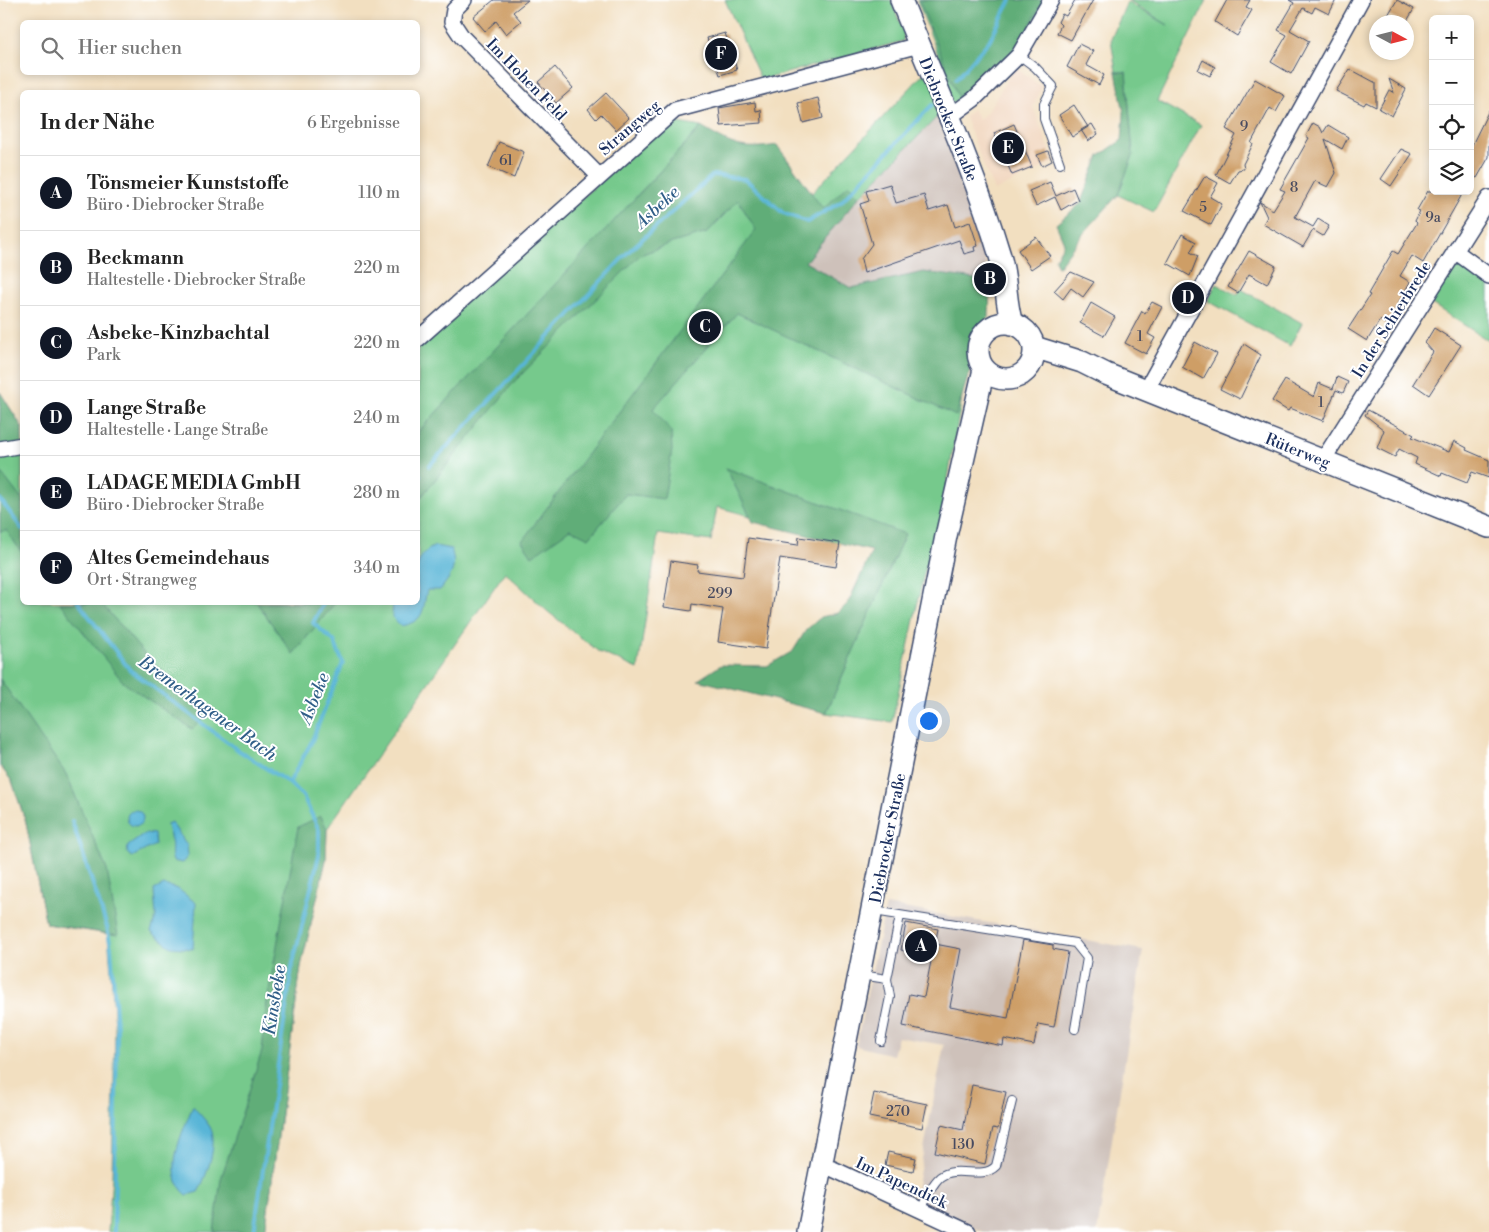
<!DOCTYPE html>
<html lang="de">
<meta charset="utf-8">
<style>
:root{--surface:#fff;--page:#f6f6f6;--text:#222;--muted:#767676;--line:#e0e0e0;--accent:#111827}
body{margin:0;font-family:"Libre Bodoni",serif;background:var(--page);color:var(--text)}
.controls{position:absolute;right:15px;top:15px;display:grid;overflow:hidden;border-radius:8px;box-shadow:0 2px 8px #0003}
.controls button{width:45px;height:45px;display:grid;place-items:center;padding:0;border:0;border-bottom:1px solid var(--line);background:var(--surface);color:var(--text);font:25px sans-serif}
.compass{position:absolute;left:1369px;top:15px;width:45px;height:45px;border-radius:50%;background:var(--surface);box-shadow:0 2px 8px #0003;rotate:97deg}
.you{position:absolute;left:928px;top:720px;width:18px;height:18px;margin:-12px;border:4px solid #fff;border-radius:50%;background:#1a73e8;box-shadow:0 0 0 8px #1a73e833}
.badge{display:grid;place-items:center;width:32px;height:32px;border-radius:50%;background:var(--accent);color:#fff;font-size:16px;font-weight:700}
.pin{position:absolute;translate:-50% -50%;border:2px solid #fff;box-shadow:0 1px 5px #0006}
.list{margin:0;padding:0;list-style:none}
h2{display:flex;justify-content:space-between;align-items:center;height:65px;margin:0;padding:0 20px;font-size:21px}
h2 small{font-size:16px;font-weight:400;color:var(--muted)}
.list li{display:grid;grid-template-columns:32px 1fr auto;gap:15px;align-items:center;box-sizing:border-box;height:75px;padding:0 20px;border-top:1px solid var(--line)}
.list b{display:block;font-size:19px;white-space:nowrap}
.list p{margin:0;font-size:16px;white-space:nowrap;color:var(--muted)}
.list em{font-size:16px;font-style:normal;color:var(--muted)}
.icon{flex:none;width:28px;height:28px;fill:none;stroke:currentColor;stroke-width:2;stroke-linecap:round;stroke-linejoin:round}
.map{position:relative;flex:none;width:1489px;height:1232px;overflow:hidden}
.search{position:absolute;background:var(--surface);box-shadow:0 2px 8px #0003;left:20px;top:20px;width:400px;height:55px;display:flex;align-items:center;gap:12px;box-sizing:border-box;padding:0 18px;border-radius:8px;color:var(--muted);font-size:19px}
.panel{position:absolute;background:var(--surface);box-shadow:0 2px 8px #0003;left:20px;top:90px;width:400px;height:515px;border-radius:8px}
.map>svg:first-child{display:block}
.built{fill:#f1d5bd}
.industrial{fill:#cec1ba}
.green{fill:#76c98c;stroke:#487c75}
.forest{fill:#60ad78;stroke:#3e6e6b}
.water{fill:#58b5d7;stroke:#3a729a}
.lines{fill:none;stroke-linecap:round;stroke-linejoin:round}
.stream{stroke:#58b5d7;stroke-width:4}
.building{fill:#ce9e66}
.lane-casing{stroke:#3b496d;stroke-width:10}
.street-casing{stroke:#3b496d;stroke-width:18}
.secondary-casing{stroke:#3b496d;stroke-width:24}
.lane{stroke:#fff;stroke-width:8}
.street{stroke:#fff;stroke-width:15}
.secondary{stroke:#fff;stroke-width:21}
.labels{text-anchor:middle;stroke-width:4;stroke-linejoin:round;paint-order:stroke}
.number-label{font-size:14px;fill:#484b60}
.street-label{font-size:16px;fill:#1b2f5e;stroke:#fff}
.water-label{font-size:18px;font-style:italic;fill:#305e88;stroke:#fff}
</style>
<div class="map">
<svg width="1489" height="1232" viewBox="0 0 1489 1232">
<rect width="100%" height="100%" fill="#fff"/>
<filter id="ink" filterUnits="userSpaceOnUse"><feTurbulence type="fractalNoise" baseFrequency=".02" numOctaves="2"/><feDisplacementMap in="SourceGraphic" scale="10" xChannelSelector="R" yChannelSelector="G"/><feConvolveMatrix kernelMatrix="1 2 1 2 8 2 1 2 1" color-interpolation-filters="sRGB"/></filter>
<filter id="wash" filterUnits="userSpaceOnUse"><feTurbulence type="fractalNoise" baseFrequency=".0096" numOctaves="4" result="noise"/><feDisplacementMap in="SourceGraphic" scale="20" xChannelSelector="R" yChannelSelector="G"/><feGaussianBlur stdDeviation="1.12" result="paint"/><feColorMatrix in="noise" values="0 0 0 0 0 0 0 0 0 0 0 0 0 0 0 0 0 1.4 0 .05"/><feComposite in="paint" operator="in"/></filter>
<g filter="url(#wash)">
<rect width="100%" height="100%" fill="#f2dfc0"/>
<path class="built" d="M1015,67L1042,87L1033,107L1054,162L994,191L965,117L973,109L979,120L987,112Z"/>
<path class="industrial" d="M937,117L967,194L990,281L924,272L851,288L805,262L859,197Z
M886,905L1143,950L1097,1232H983L914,1201L944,1045L898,1037L893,1055L856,1046Z"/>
<path class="green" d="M725,0H891L904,33L903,41L761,80Z
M917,0H1046L1005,76L954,102L937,117L859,197L805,262L862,295L977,311L933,565L926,564L892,722L826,713L895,555L717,507L711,541L658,534L638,669L599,652L547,611L505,572L327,829L326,860L301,966L265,1232H108L112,1174L115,1026L108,934L46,924L26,823L12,781L0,766V392L22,427V602H418V343L668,121L701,127L635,198L754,162L777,145L812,193L939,57Z
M1128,0H1207L1157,101L1201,125L1154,212L1118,195L1133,155L1126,72H1116L1111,39L1127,2L1168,25Z
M1463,267L1489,285V341L1430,303L1452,270Z
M1216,284L1237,295L1241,289L1302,323L1290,346L1208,301Z"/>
<path class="forest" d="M919,0H1043L1020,45L976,88L958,97Z
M1116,72H1126L1133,155L1118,195L1083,234L1058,267L1055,259L1064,243L1056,224L1080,204L1099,156L1122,140L1124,113Z
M701,127C732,145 740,151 777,145L823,209L849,184L859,197L805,262L851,288L924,272L990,281L989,317L974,334L969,354L970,370L956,416L737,313L653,409L671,431L672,450L664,499L626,494L589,538L570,529L532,556L522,541L756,230L738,200L707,233L672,243L640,255L514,382L418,501V432Z
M0,392L22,427V452L0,455Z
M726,468L905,534L826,713L698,680L721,665L767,666L793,651L806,630L821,617L838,613L848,603L872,551L753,522Z
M0,471L22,500V553L6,530L0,532Z
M60,603H101L148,658L210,712L192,729L124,683Z
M257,603H335L293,654Z
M0,679L66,774L107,870L118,935L46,924L26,823L12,781L0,766Z
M321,816L327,829L326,860L301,966L265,1232H214L221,1179L262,1051L267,1002L298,827Z"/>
<path class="water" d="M435,546L451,549C457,567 452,575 440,590H427C422,610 426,621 401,626L392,617L393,603L418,602C418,577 410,558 435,546Z
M127 818a8 8 0 1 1 16 0a8 8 0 1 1-16 0Z
M171,822L187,845L188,856L182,863L173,861C170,854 173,848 171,840C170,834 167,830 167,824Z
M146,833L154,834L155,845L132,857L127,853L128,846Z
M164,885L178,889L196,903L193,949L171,947L151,932L156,916L154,890Z
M193,1106C198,1113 206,1120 210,1127C219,1143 206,1178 198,1192L187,1195C161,1174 183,1131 193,1106Z"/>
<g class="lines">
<path class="stream" d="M956,79L989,41L1011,0
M429,466L628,252L713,175L745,179L783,213L807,222L841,202L932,105
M418,479L420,476
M0,499L22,529
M78,602L130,670L238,750L289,783L303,796L319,830V855L292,967L254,1232
M289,783L311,743L343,663L334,641L313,623L324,602
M72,821L107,927L111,948L117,1029L114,1232"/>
</g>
<g id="blocks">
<path class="building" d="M494,0H528L513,12L521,21L506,34L496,21L485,31L473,17Z
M1075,0H1093L1071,40L1057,33L1061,25L1058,22L1062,14L1066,16Z
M1227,0H1250L1246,7L1252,10L1237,36L1215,22Z
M1289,0H1336L1329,14L1315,7L1312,13L1303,8L1290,30L1309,41L1291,74L1271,62L1287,35L1278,30L1294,3Z
M1397,0L1414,9L1406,23L1388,15Z
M725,33L737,70L720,75L707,38Z
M1079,44L1093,51L1086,65L1104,75L1099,85L1067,67Z
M1203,60L1215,67L1210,76L1198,70Z
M555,67L573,88L556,103L538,82Z
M1350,69L1376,83V107L1366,102L1364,105L1336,91Z
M1255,79L1285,96L1276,112L1270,108L1251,143L1253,144L1243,164L1244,169L1238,170L1230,183L1216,175L1236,135L1226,129Z
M1389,79L1406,89L1392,116L1379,109L1389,90L1394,93Z
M606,93L629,118L616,130L601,114L596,119L588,109Z
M818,98L823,118L803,123L798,103Z
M755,102L756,111L761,110L762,123L721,126L719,108Z
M1074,105L1088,127L1072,137L1059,115Z
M1489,110V157L1477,178L1470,174V149Z
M1313,123L1320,127L1323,133L1328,125L1348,137L1342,149L1325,139L1336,173L1328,187L1315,181L1295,217L1313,227L1318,219L1329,226L1323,236L1313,230L1303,247L1263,224L1267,217L1260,202L1273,210L1285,191L1280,189L1309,138L1306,136Z
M1014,124L1032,167L1012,175L994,133Z
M1092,124L1098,134L1088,141L1081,130Z
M499,142L524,152L514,178L488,167Z
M1401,149L1412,154L1391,186L1381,179Z
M1048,151L1052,161L1042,166L1037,155Z
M1205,176L1218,183L1210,197L1222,204L1211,225L1184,211Z
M1050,182L1056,196L1073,188L1078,200L1061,210L1055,197L1036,206L1029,191Z
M890,184L896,203L924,195L929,211L948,205L955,227L970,222L978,246L974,247L975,251L964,254L959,240L864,273L861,259L872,244L860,204L869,201L866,191Z
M1428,191H1464L1423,263L1412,256L1400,276L1410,282L1395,309L1397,310L1388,325L1380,320L1367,341L1348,329L1370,295L1368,294L1393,251L1398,254L1417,223L1415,221L1420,211L1417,210Z
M1182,234L1196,242L1190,252L1198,256L1190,276L1167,263Z
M1036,237L1050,256L1031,269L1018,250Z
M1249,251L1276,266L1267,284L1249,274L1238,293L1228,287Z
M1071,272L1094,282L1083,297L1071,288L1063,299L1054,291Z
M1152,302L1162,307L1148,334L1155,338L1146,354L1125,343L1142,311L1145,313Z
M1091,303L1115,317L1104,336L1080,323Z
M1434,328L1461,345L1429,395L1413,384L1433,352L1425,343Z
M1195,342L1217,354L1203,379L1182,367Z
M1244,344L1261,355L1240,399L1220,389Z
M1337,377L1348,382L1343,393L1336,390L1323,421L1290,408L1288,411L1272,401L1285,380L1314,397L1319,383L1333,389Z
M1368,410L1414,435L1412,437L1449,452L1454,441L1467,448L1466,450L1489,460V478L1472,472L1467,483L1442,473L1441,476L1415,464L1417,458L1399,449L1395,457L1377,448L1384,430L1365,415Z
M799,537L840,543L836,567L780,558L766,649L718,642L723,609L692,604L691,611L664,607L671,561L698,565L697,571L743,577L748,538L798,545Z
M906,923L938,929L935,944L961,949L950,1007L1008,1018L1023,940L1053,945V949L1068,952L1054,1027L1038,1024L1034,1045L1004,1039L1003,1046L903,1026L909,994L924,997L932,956L901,950Z
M972,1085L1006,1092L998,1129L993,1128L985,1164L935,1152L941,1125L963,1130Z
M874,1093L927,1104L922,1128L869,1117Z
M888,1152L916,1158L913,1171L885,1165Z"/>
</g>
</g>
<g filter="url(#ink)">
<use href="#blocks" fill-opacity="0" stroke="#3b496d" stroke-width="1"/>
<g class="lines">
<g class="lane-casing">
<path id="lane" d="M1019,55L1035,67L1053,86L1044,104V119L1060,164
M874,911L1075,943L1087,958L1075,1029
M861,975L887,979L900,916
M881,1041L890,997L887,979
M921,1211C926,1199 931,1185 940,1177C957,1164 981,1181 996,1166L1012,1101"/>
</g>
<g class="street-casing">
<path id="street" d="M464,0L454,10L452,22L462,37L599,176
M948,118L974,99L1019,55L1051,0
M1455,251L1489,276
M418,339L675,110L919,45
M1146,390L1361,0
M0,449L22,445
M1323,460L1489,198
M821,1166L833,1169L968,1232"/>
</g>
<g class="secondary-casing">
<path id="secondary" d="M901,0C935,84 974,169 1000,256C1007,278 1005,302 1012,324
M978 351a28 28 0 1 1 56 0a28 28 0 1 1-56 0Z
M1034,347L1082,362L1106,374L1489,527
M808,1232L946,536L984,369"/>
</g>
<use href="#lane" class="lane"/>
<use href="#street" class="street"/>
<use href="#secondary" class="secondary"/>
</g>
</g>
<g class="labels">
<g class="number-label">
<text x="1244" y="131">9</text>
<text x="506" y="165">61</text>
<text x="1294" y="192">8</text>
<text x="1203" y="212">5</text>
<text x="1433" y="222">9a</text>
<text x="1140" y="341">1</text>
<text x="1321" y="407">1</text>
<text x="720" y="598">299</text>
<text x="898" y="1116">270</text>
<text x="963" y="1149">130</text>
</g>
<g class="street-label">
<text transform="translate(527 79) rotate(46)" y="6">Im Hohen Feld</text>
<text transform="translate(949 119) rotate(68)" y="6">Diebrocker Straße</text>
<text transform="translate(629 127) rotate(-41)" y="6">Strangweg</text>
<text transform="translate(1391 319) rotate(-58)" y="6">In der Schierbrede</text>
<text transform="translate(1298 450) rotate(22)" y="6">Rüterweg</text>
<text transform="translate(887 838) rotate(-79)" y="6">Diebrocker Straße</text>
<text transform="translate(902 1182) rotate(25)" y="6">Im Papendiek</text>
</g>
<g class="water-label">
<text transform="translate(657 207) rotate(-43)" y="6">Asbeke</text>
<text transform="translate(314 698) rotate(-68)" y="6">Asbeke</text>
<text transform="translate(208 708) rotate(36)" y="6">Bremerhagener Bach</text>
<text transform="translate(274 1000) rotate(-81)" y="6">Kinsbeke</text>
</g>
</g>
</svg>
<div class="controls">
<button>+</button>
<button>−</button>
<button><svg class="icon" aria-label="locate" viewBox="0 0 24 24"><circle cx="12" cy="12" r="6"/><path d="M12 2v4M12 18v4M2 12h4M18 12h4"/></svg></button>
<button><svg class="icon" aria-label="layers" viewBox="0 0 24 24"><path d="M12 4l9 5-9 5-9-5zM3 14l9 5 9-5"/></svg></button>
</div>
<svg class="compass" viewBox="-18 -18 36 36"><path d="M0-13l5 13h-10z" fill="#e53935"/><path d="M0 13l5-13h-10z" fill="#767676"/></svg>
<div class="you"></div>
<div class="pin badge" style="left:921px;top:946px">A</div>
<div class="pin badge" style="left:990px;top:279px">B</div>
<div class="pin badge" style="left:705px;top:327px">C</div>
<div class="pin badge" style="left:1188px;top:298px">D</div>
<div class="pin badge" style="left:1008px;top:148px">E</div>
<div class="pin badge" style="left:721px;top:54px">F</div>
<div class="search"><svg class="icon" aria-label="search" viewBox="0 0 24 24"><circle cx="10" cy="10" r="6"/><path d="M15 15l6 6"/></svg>Hier suchen</div>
<section class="panel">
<h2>In der Nähe<small>6 Ergebnisse</small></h2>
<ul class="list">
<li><span class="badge">A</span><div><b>Tönsmeier Kunststoffe</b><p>Büro · Diebrocker Straße</p></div><em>110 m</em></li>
<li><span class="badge">B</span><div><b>Beckmann</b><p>Haltestelle · Diebrocker Straße</p></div><em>220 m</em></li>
<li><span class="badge">C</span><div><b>Asbeke-Kinzbachtal</b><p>Park</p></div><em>220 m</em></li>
<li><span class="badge">D</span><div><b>Lange Straße</b><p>Haltestelle · Lange Straße</p></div><em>240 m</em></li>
<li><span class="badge">E</span><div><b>LADAGE MEDIA GmbH</b><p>Büro · Diebrocker Straße</p></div><em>280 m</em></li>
<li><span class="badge">F</span><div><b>Altes Gemeindehaus</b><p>Ort · Strangweg</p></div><em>340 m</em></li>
</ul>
</section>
</div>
